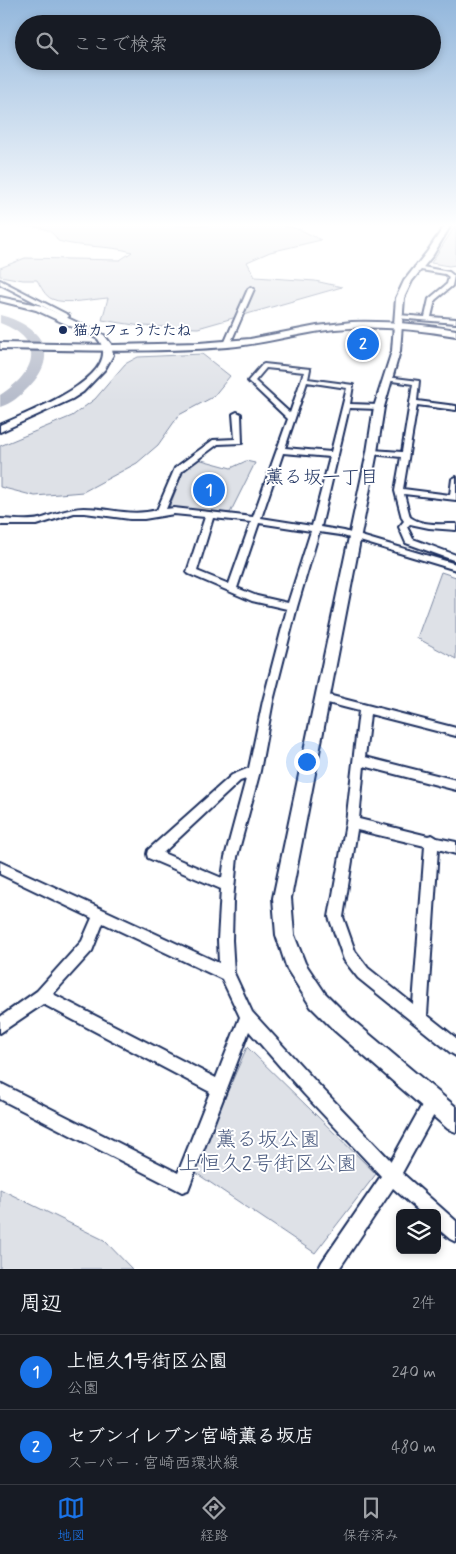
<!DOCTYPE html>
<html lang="ja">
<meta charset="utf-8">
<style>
:root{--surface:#171b24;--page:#20242c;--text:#f1f3f6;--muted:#9ea1a6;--line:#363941;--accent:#1a73e8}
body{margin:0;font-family:Mynerve,"Klee One",sans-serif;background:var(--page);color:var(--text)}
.controls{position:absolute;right:15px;bottom:15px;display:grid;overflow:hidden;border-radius:8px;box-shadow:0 2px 8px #0003}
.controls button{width:45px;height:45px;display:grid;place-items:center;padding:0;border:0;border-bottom:1px solid var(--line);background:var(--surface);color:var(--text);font:25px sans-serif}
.you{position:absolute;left:306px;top:761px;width:18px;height:18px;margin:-12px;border:4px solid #fff;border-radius:50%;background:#1a73e8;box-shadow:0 0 0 8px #1a73e833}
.badge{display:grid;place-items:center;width:32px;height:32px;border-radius:50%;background:var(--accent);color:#fff;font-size:16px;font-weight:700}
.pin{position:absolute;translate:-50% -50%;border:2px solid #fff;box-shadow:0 1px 5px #0006}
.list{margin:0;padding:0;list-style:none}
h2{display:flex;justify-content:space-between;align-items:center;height:65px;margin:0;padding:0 20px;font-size:21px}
h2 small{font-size:16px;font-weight:400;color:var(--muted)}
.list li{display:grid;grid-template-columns:32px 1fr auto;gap:15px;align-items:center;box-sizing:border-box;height:75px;padding:0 20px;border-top:1px solid var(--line)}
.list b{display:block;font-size:19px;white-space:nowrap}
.list p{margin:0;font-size:16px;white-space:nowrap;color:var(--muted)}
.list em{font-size:16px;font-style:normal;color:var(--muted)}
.icon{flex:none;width:28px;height:28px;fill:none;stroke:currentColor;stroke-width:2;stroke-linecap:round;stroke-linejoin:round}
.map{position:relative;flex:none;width:456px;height:1269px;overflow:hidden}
.search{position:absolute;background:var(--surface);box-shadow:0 2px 8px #0003;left:15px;right:15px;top:15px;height:55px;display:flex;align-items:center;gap:12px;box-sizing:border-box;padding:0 18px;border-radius:28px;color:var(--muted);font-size:19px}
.sheet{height:215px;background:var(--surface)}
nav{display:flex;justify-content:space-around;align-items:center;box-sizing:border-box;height:70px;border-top:1px solid var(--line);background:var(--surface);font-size:14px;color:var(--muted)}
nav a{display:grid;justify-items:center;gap:2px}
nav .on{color:var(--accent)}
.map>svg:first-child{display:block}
.green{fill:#dee1e7;stroke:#7c88a2}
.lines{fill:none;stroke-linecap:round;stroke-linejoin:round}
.river{fill:#b5bbca;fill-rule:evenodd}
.street-casing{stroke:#1b2f5e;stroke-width:4}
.secondary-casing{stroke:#1b2f5e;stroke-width:4}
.primary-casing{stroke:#1b2f5e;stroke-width:4}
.street{fill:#fff;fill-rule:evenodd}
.secondary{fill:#fff;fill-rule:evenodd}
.primary{fill:#fff;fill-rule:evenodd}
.poi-dot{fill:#1b2f5e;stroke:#fff;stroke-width:2}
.labels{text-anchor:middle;stroke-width:4;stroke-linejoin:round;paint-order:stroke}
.far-poi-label{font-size:15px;font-weight:bold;fill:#1b2f5e;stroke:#fff;text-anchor:start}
.neighbourhood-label{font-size:19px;fill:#1b2f5e;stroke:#fff}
.near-park-label{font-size:21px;fill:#4c5c80;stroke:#fff}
</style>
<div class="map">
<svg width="456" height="1269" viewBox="0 0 456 1269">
<rect width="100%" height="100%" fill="#fff"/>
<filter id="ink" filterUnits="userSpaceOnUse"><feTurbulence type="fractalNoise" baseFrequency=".02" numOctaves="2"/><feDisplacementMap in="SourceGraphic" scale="10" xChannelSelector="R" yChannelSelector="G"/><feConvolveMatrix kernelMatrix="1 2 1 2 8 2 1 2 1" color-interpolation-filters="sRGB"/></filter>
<g filter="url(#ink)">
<path class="green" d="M12,225H281L301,230L321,240L270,252L247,262L255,277L315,281L342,287L198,328L141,326L102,320L108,298C94,299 64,305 52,299C45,296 41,287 37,280H23L0,276V268L25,258L120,260L132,252C108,245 82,248 58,241C49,223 30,228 12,225Z
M456,225V265L449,266L431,263Z
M202,354L230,376L213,397L179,415L158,445L137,463L83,492L35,496L0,487V446L72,416L95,399L125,364L138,357Z
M198,459L231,468L246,461L255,463L230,513L169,508L183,472Z
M441,572L456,577V659L417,638Z
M247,1047L376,1174L315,1253L193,1171Z
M0,1189L104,1240L132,1269H0Z"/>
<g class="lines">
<path class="river" d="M0,315C39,325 63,353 29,387C21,395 11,404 0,407V395C36,373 47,341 0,323Z"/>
<g class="street-casing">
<path id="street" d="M417,266L449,272L454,276L452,286L435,300L431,317L456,319V323L396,318L395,317L398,315L425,317L429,299L447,284L449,277L445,274L415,269V267Z
M0,280L68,315L69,316L65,320H61L60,319L62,316L0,284Z
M251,287L254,289L230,344L225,345L224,344L248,289Z
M264,364L310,369L308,379L353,385L350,404L379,405L383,407L379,409L349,408L321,527L344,531L456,564V570L340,535L319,532L297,607L273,701L260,771L237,857L233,900L232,940L234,973L252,1012L316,1082L391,1161L427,1096L433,1094L439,1096L441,1102L402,1173L456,1221V1242L450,1239L437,1228V1213H421L393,1188L339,1269L319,1268L322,1262L381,1176L304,1094L249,1031L188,1190L182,1192L0,1099V1083L178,1173L210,1092L43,1004L0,1033V1017L37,991L82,941L92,918L0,874V862L219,963L218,940L221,889L148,858L147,854L148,850L232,775L249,768L263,701L287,609L252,601L189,574L187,572L205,517L174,514L144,519H130L85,513H74L37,525H0V519C12,519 27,522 39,519C54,515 68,508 84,508C110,508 131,517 157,510L175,468L213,440L235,439L233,414L237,412L241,414L242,443L218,444L182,471L166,509L174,508L253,517L288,419L248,381L262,365ZM266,368L304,372L290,413L255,381ZM307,382L347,388L331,452L285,448ZM283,453L330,457L312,526L261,518ZM213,518L251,522L229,584L197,571ZM259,523L311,531L288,603L257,596L237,588ZM246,779L225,857L222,878L163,853L240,781ZM103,923L222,979L240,1017L216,1078L53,994L92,951Z
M387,377L419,381L417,401L456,406V410L417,405L403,489L450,495L452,479L456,477V500L404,494L410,517C422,526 441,524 456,524V530L429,528L410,524L407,527L413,539L456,555V561L406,543L399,527L404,521L402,518L395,491L401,457L372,454L368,452L372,450L402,452L413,384L385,380V378Z
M324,694L456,728V736L370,714L365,757L456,780V790L364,766L359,819L428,836L432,835L437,838L456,842V854L438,849L427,1015L456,1038V1056L451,1053L358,978L344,960L329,917L346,823L359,711L320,701L319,698L320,695ZM357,830L425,846L413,1004L368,968L355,951L343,917Z"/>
</g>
<g class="secondary-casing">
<path id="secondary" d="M445,225H451L433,255L412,281L404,298L400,351L384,407L377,452L291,898L294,935L305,963L325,993L349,1017L456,1107V1132L448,1129L335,1031L311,1007L287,969L276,935L273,898L367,452L374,407L392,351L396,298L404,281L427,252Z
M0,297L42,306L104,335L111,344L113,355L105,369L83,392L72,399L0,432V425C24,414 127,376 98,339L36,310L0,301Z"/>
</g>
<g class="primary-casing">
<path id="primary" d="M352,322C387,321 421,324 456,330V336C416,329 376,325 335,329C299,333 264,344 227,347C152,353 76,350 0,349V343L114,345L199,343L250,339L317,326Z"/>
</g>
<use href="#street" class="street"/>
<use href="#secondary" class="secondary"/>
<use href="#primary" class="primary"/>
</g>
</g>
<linearGradient id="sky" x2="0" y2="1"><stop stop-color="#93b7dc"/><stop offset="0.56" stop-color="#fff"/><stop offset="1" stop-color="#fff" stop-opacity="0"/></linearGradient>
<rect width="456" height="402" fill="url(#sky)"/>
<circle class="poi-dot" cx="63" cy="330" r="5"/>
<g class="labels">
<g class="far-poi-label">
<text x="73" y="335">猫カフェうたたね</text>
</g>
<g class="neighbourhood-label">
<text x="322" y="483">薫る坂一丁目</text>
</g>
<g class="near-park-label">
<text x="268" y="1146">薫る坂公園<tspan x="268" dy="24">上恒久2号街区公園</tspan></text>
</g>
</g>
</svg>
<div class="controls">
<button><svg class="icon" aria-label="layers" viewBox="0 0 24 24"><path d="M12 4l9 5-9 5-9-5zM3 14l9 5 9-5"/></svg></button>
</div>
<div class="you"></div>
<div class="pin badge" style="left:209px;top:490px">1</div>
<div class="pin badge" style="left:363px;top:344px">2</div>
<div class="search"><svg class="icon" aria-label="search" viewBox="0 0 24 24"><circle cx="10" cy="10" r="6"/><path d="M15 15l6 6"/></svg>ここで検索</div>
</div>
<section class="sheet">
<h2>周辺<small>2件</small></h2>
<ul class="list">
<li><span class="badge">1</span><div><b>上恒久1号街区公園</b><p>公園</p></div><em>240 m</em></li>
<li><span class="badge">2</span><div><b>セブンイレブン宮崎薫る坂店</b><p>スーパー · 宮崎西環状線</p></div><em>480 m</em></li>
</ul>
</section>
<nav>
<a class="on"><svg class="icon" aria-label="map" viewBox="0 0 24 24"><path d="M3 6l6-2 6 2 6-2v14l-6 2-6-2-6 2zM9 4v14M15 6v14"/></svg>地図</a>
<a><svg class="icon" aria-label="directions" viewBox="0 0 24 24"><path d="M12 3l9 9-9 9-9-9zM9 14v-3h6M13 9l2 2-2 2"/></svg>経路</a>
<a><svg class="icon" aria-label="saved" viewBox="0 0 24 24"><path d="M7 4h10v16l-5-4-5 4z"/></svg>保存済み</a>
</nav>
